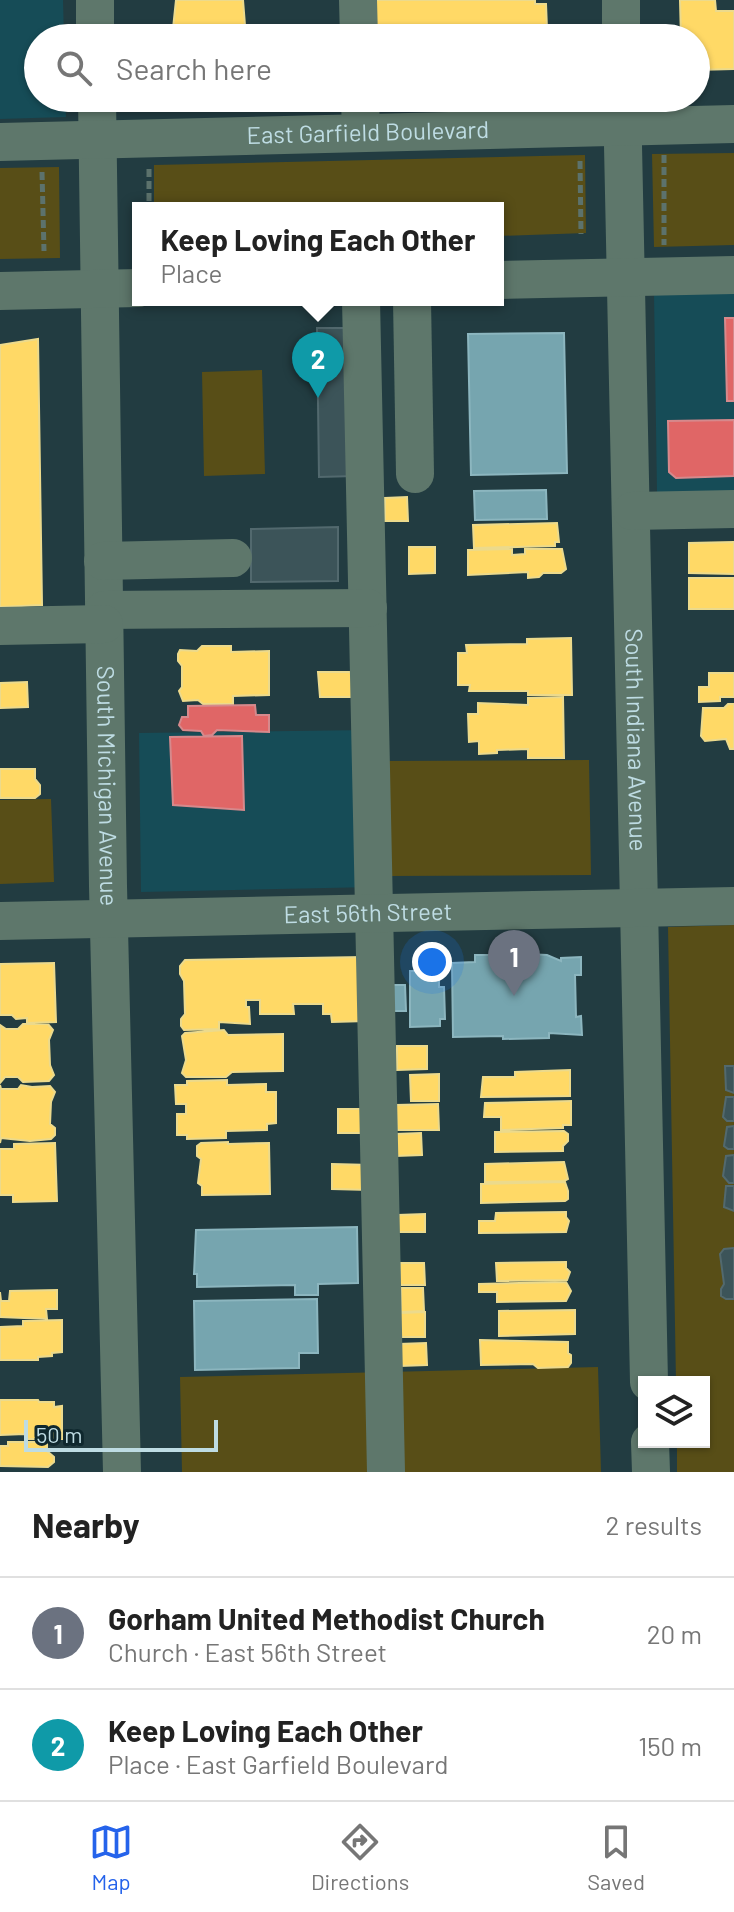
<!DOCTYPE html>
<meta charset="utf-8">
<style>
:root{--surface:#fff;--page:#f2f2f2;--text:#222;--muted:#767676;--line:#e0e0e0;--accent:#2563eb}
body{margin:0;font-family:Barlow,sans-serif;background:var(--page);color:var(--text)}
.controls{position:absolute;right:24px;bottom:24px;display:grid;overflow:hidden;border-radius:0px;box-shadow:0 2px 6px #0004}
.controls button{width:72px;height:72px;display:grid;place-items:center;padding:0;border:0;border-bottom:2px solid var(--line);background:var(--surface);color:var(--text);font:40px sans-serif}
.scale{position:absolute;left:24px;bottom:20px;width:194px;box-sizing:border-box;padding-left:8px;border:4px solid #bedce3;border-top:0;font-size:22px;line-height:28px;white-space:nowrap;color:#bedce3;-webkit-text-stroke:6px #0f282e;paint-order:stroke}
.you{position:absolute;left:432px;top:962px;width:28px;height:28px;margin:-20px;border:6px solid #fff;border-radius:50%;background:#1a73e8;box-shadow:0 0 0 12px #1a73e833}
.badge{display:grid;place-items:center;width:52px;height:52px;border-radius:50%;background:var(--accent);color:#fff;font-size:26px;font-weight:700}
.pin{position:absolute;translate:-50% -66px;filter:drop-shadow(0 2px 4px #0008)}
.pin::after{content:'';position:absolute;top:42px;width:28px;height:24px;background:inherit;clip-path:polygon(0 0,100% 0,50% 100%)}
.popup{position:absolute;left:132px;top:202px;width:372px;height:104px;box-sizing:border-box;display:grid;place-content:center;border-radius:0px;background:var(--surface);filter:drop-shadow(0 2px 6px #0005);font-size:26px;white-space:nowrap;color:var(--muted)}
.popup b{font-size:30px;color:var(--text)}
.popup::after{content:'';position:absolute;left:50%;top:100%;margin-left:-16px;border:16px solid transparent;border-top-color:var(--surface)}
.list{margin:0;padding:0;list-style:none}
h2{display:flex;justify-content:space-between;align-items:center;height:104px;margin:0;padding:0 32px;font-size:34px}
h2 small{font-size:26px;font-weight:400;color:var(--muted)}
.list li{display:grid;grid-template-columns:52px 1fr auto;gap:24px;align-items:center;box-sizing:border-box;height:112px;padding:0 32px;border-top:2px solid var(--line)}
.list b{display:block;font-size:30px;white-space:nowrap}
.list p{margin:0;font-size:26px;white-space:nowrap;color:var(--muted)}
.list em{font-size:26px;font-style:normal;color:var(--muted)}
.icon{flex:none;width:44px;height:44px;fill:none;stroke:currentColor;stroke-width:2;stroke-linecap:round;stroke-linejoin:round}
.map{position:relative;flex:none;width:734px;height:1472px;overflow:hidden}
.search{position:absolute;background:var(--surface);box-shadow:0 2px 6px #0004;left:24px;right:24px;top:24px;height:88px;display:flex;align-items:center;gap:20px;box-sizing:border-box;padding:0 28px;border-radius:44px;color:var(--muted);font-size:30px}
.sheet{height:328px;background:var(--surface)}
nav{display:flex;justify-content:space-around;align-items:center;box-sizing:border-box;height:112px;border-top:2px solid var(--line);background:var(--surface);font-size:22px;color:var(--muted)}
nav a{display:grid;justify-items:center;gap:4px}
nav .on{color:var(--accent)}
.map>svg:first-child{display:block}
.built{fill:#164c57}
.green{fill:#584e17}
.homes{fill:#ffd966;stroke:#ecda8c;stroke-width:2}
.shops{fill:#e06666;stroke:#d6898c;stroke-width:2}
.public{fill:#76a5af;stroke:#8cb6bf;stroke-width:2}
.building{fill:#3c5459;stroke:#52696e;stroke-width:2}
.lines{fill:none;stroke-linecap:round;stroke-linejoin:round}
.path{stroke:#5c726c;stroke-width:5;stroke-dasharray:8 4;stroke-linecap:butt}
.minor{stroke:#5e776b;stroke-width:38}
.labels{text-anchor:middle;stroke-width:8;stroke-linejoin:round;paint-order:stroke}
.street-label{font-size:24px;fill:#bedce3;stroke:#0f282e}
</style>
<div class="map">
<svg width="734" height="1472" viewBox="0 0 734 1472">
<rect width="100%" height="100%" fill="#223c41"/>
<path class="built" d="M0,0H63L64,38H38V98H65L66,117L0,119Z
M360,98H593V105L360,112Z
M734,292V491L657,493L654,294Z
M370,730L374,887L141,892L139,733Z"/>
<path class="green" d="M734,153V245L654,247L652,154Z
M585,155L586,233L498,236V208H154V165Z
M59,167L60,258L0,259V168Z
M262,370L265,474L204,476L202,372Z
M589,760L591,875L386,876L383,761Z
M51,799L54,882L0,884V800Z
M734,925V1472H677V1442H704V1382H676L668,927Z
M598,1367L601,1472H182L180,1377Z"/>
<path class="homes" d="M176,0H243L246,38H172Z
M372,0H535V4H546L547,29H535V36H547V38H373Z
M680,0H715L716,11H734V69L696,70V38H681Z
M38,339L42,605L0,607V345Z
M407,497L408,521H385V498Z
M557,523L559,542H555V546L474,548L473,525Z
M734,542V574L689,573V543Z
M409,547H435V573L409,574Z
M512,549V555L525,554V549H562L566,569L561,573H543L539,577L528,578V572L468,575V550Z
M689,578H734V609H689Z
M571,638L572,695H528V691H469L470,685H458V653H467L466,645L527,644V639Z
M202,646H231V652L269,651V695L233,696V704H203L198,700L183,701L179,691L182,687V666L178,661V654L180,650L197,651Z
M318,672H355L357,697H320Z
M709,673H734V697H720V701L699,702V687H709Z
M27,682L28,707L0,708V683Z
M563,697L564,758H528V749L497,750V753L479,754V741L469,742L468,714H478V703L528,705V698Z
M728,704H734V749H730L726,739L705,741L701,736L703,708H724Z
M0,769H35V779L40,785V794L35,798H0Z
M364,957L366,1021L332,1022L331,1014H323V1004H293L294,1014H260V1000H246V1007H249L250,1024L219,1022V1029L184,1030L181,1026V1019L185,1014L184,981L180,974V966L185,960Z
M54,963L56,1022L27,1023V1018L16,1019L12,1015H0V964Z
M23,1024H48L53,1030L49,1040L50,1065L54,1075L49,1081L23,1082L18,1077H5L0,1083V1025L6,1029H18Z
M224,1030L228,1035L283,1034V1071L232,1072L226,1077H186L182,1073L186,1060L182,1036L185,1033Z
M397,1046H427V1069L397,1070Z
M570,1070V1096L481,1097L483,1077H515V1072Z
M439,1074V1101H411L410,1075Z
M227,1080V1085L266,1084V1092H276V1123L267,1124V1130L226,1131V1138L187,1139V1135H177V1114H186V1104H176L175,1085H187V1081Z
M0,1085L1,1089H18L21,1085L32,1087L50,1086L55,1092L51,1102L50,1124L55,1128V1135L51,1139L30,1141L1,1138L0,1143Z
M571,1101V1125H563V1128L501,1130V1117H484L485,1103Z
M438,1104L439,1130H397L396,1105Z
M338,1109H362L363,1133H338Z
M564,1131L568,1134V1141L563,1146V1151L495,1152V1132Z
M421,1133L422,1155L396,1156V1134Z
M228,1142V1144L269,1143L270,1194L202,1195V1186L198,1183L201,1159L197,1156V1146L201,1143Z
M55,1143L57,1201L13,1202V1195H0V1149H14V1144Z
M564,1162L568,1179L564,1181L485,1182V1164Z
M332,1164L371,1165L370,1190L332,1189Z
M565,1182L568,1191V1199L565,1201L481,1203V1184Z
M566,1212V1217L569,1221L566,1232L479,1233V1221H495L496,1213Z
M425,1214V1232H398V1215Z
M566,1262V1268L570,1272L567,1280L497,1281L496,1263Z
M400,1263H424L425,1285H400Z
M566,1282L571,1291L566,1301L497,1302V1292H479V1284Z
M401,1288H423L424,1311L401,1312Z
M57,1290V1309H46L47,1319L0,1317V1292L1,1301H9L10,1291Z
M575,1310V1334L499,1336V1311Z
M425,1312V1337H400V1313Z
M62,1320V1352L52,1353V1356L38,1357V1360H0V1327L23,1326V1321Z
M480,1340L568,1342V1353L571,1355V1363L568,1367L538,1368L533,1364L481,1365Z
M426,1343L427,1365L400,1366L399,1344Z
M0,1400H38L39,1402H54V1407L62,1406V1439H25V1434L0,1435Z
M8,1442H47V1451L54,1457V1462L48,1467L0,1466V1446H8Z"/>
<path class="shops" d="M725,318H734V401H727Z
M734,420V476L676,478L669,472L668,421Z
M255,705L256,715H269V732L217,730L212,735L204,736L201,731L183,730L179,725L182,717H188V706Z
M242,736L244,810L173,805L170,737Z"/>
<path class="public" d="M564,333L567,473L471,475L468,334Z
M546,490L547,519L475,520L474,491Z
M526,954L547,955L561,961V958L581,957V975H575L576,1017L581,1016L582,1035L549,1033V1038L503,1039V1036L453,1037L452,963L475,962V955H505V962Z
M410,971H439V987H444L445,1019H440V1026L410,1027Z
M390,985H405L406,1011H391Z
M357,1227L358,1283L318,1284V1295H295V1285L197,1287V1274H194L196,1230Z
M317,1299L318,1353H299V1368L195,1370L194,1301Z"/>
<path class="building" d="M317,328H352L355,476L319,477Z
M338,527V581L251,582V529Z
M725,1066H734V1093L726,1090Z
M726,1097H734V1121H727L723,1117Z
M734,1126V1149H728L724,1146L727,1127Z
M734,1155V1183H729L723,1176L726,1156Z
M726,1186H734V1211L724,1207Z
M734,1248V1299H726L721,1296V1289L724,1284L720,1254L724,1249Z"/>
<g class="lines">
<path class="path" d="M664,155V245
M580,161L581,234
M149,169V208
M42,172L44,251"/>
<g class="minor">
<path d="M95,0V38"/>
<path d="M358,0L359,38"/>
<path d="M621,0V38"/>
<path id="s1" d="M97,98L108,886L122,1472"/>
<path d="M360,98L361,133"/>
<path id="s2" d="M622,98L649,1382"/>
<path id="s3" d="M0,142L734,124"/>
<path d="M498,280L734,275"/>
<path d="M0,291L138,288"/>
<path d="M361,300L386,1472"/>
<path d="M412,300L415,474"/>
<path d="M632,511L734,509"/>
<path d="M103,561L233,558"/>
<path d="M104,610L368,608"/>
<path d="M0,626L104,624"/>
<path id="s4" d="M0,921L734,906"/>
<path d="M650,1442L651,1472"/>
</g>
</g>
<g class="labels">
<g class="street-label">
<text dy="8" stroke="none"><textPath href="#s3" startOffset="368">East Garfield Boulevard</textPath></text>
<text dy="8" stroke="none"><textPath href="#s2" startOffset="642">South Indiana Avenue</textPath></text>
<text dy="8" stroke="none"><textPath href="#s1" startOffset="688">South Michigan Avenue</textPath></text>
<text dy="8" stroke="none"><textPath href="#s4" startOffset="368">East 56th Street</textPath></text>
</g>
</g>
</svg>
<div class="controls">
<button><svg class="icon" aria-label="layers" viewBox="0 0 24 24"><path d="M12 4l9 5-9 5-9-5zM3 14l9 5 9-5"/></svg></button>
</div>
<div class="scale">50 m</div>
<div class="you"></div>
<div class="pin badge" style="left:514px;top:996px;background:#6b7280">1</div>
<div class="pin badge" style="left:318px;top:398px;background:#0f9aa8">2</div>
<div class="popup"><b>Keep Loving Each Other</b>Place</div>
<div class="search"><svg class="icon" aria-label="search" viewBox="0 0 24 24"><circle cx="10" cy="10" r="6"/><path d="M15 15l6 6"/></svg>Search here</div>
</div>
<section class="sheet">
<h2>Nearby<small>2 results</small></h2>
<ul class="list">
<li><span class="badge" style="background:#6b7280">1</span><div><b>Gorham United Methodist Church</b><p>Church · East 56th Street</p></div><em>20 m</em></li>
<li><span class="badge" style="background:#0f9aa8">2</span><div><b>Keep Loving Each Other</b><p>Place · East Garfield Boulevard</p></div><em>150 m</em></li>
</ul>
</section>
<nav>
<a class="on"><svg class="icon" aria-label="map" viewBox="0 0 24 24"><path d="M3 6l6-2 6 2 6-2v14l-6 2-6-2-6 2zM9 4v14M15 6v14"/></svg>Map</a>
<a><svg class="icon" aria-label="directions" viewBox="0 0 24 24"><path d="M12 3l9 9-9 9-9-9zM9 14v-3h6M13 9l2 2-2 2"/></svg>Directions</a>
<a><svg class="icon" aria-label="saved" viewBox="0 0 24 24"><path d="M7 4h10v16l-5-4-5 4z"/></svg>Saved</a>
</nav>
